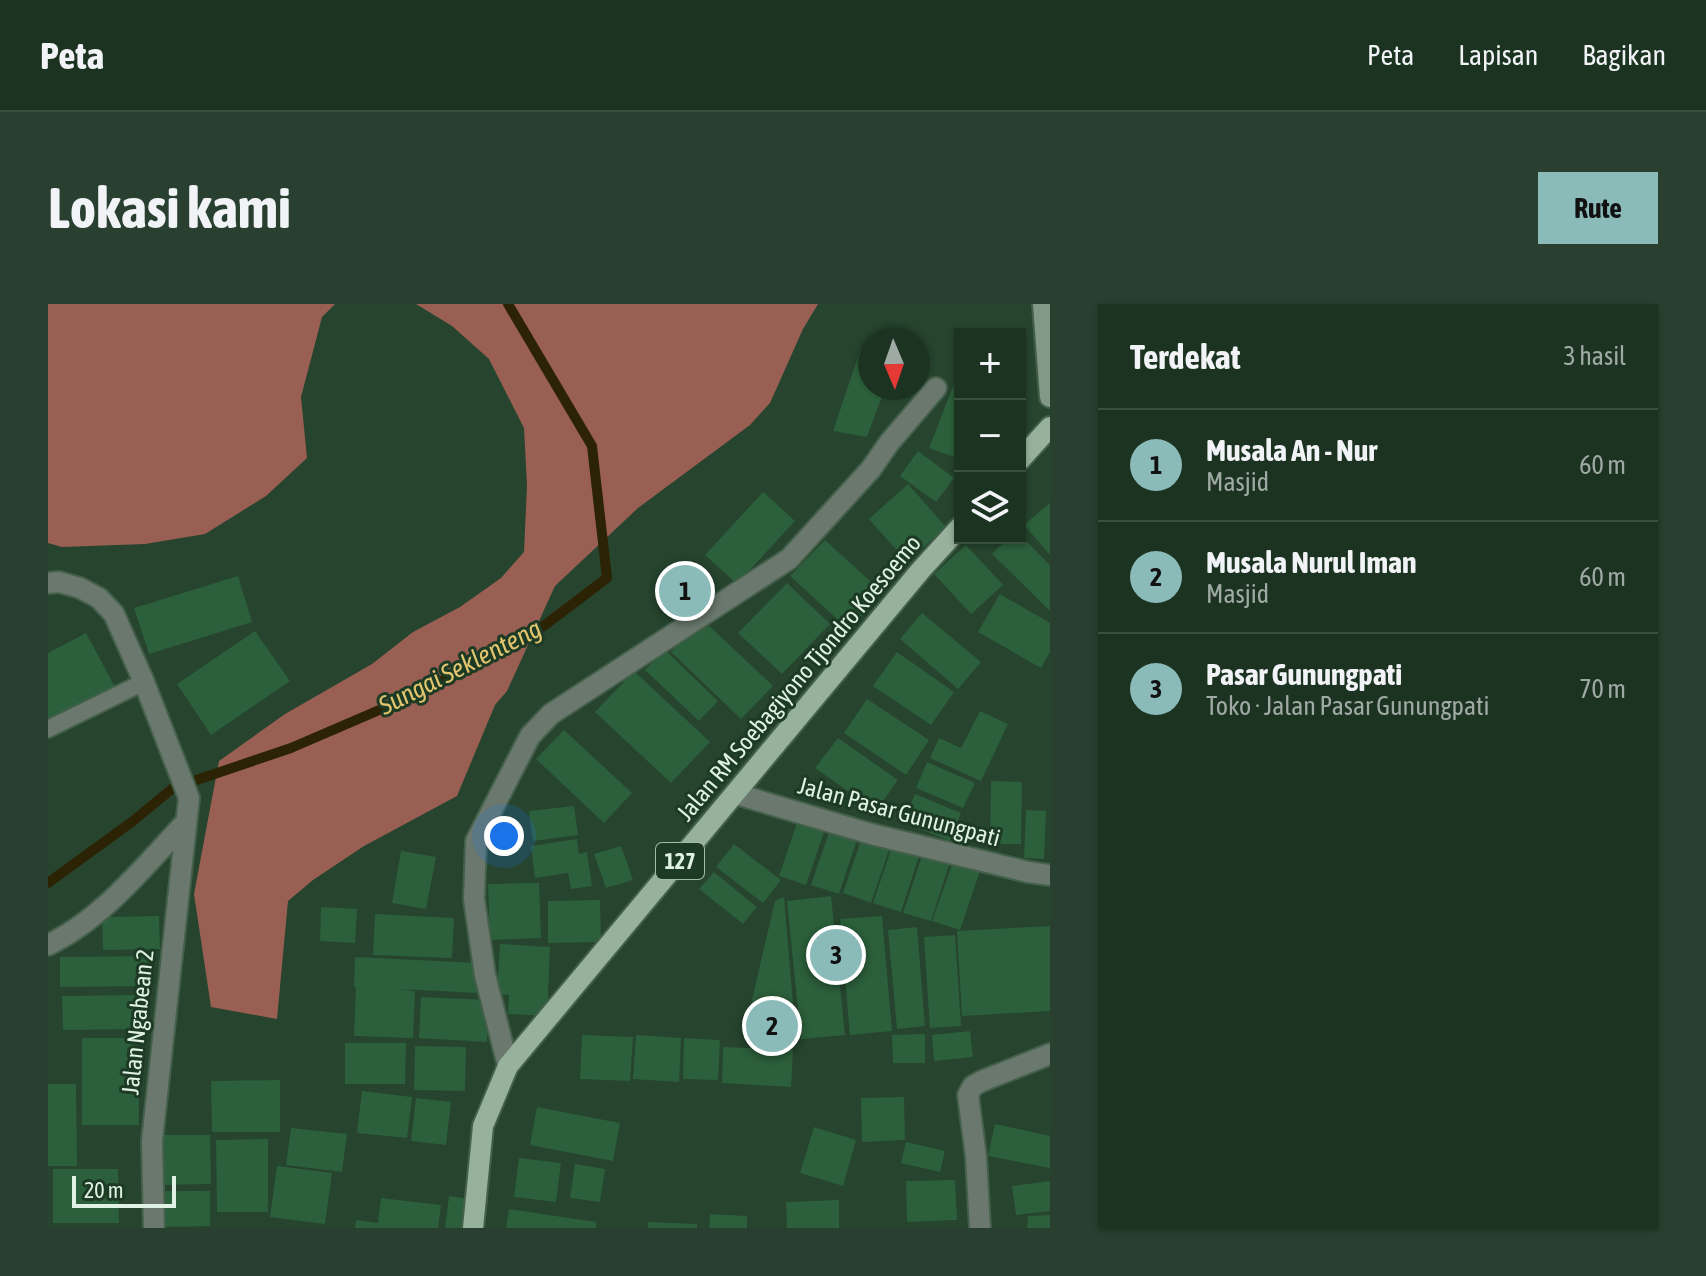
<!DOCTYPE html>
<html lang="id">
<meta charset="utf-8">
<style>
:root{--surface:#1c3322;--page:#293f2f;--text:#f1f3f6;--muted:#a0aaa5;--line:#3a4e40;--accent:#8bbbb9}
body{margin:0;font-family:"Asap Condensed",sans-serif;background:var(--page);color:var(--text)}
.controls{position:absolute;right:24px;top:24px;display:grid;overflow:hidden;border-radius:0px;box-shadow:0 2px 6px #0004}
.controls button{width:72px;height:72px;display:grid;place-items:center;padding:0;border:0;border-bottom:2px solid var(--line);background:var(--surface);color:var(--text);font:40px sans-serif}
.compass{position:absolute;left:810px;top:24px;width:72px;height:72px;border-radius:50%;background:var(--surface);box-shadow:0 2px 6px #0004;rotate:178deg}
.scale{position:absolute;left:24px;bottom:20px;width:104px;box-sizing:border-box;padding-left:8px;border:4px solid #e0f2e4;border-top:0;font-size:22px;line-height:28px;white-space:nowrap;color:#e0f2e4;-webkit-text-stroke:6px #1c3a24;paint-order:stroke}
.you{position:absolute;left:456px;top:532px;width:28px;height:28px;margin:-20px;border:6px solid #fff;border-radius:50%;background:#1a73e8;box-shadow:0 0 0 12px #1a73e833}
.badge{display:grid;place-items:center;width:52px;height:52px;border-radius:50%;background:var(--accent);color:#111;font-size:26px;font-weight:700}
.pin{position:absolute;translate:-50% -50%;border:4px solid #fff;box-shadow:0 2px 8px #0006}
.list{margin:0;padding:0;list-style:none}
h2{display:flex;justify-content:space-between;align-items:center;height:104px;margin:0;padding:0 32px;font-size:34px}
h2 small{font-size:26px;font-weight:400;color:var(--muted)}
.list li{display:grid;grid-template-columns:52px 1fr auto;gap:24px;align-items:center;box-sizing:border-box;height:112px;padding:0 32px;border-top:2px solid var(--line)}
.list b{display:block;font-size:30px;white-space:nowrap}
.list p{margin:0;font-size:26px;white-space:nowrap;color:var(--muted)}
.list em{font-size:26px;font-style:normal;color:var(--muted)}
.icon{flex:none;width:44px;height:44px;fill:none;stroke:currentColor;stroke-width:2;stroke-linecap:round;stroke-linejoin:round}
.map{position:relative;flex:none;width:1002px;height:924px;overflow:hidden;border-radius:0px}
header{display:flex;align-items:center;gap:48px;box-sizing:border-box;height:112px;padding:0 40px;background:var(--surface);border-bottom:2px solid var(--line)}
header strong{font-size:38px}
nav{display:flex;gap:44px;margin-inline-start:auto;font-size:28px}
.intro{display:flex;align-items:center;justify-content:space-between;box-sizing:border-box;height:192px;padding:0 48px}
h1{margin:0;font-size:56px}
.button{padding:20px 36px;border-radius:0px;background:var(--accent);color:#111;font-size:28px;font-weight:700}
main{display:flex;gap:48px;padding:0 48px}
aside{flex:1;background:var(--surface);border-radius:0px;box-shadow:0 2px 6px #0004}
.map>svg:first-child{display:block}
.forest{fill:#9a5f53}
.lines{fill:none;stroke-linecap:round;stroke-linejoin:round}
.stream{stroke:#2c2304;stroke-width:10}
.building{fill:#2c5f3b}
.lane-casing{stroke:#44604b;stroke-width:20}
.street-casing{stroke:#44604b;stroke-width:24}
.secondary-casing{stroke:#44604b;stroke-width:24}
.primary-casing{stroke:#44604b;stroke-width:24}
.lane{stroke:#6a786d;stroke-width:16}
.street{stroke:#6a786d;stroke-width:20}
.secondary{stroke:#839988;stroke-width:20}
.primary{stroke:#96b29c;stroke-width:20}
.labels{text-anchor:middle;stroke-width:6;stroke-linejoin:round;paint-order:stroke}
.shield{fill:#1c3a24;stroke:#a5bbaa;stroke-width:2}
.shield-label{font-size:22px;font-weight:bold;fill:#e0f2e4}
.street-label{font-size:24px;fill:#e0f2e4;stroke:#1c3a24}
.water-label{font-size:26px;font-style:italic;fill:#e2c56f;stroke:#1c3a24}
</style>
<header>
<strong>Peta</strong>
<nav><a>Peta</a><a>Lapisan</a><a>Bagikan</a></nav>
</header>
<div class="intro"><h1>Lokasi kami</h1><a class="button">Rute</a></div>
<main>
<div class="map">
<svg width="1002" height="924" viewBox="0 0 1002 924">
<rect width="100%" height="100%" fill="#26442e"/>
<path class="forest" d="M0,0H287L274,13L253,93L259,154L218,192L157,230L97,240L14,243L0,239Z
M368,0H770L755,25L722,99L702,121L590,204L507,282L459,387L447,401L409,492L316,542L265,576L240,597L229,715L163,703L146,590L171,457L237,410L324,360L365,328L412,303L453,274L476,248L479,181L476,124L441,55L404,22Z"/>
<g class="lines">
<path class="stream" d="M0,579L85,517L125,484L243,444L373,388L497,321L559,274L544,142L460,0"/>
</g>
<path class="building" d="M812,47L822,50V84H837L819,133L785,127Z
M912,65V155L881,144Z
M870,147L906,174L888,198L852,172Z
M860,180L898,223L859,258L821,215Z
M715,188L747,217L689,280L657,251Z
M1002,199V251L976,221Z
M972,231L1002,261V307L944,250L960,234H972Z
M777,236L835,289L801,326L742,272Z
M918,241L955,281L923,310L886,270Z
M638,258L665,284L636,315L608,290Z
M190,272L204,318L101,350L86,304Z
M739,279L782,320L734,370L690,329Z
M952,290L1002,319V348L993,364L930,328Z
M874,309L933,358L910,385L852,335Z
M654,315L725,382L693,415L623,348Z
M207,327L242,377L163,431L129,380Z
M38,329L67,383L0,418V349Z
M617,346L670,397L651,417L597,366Z
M849,348L906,388L883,421L825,382Z
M586,367L662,438L623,479L547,408Z
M819,395L881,436L858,471L796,429Z
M932,407L960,420L933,477L882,454L891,434L913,444Z
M516,426L584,489L556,519L488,455Z
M790,434L850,476L828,507L767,464Z
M879,458L927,479L915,504L868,484Z
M943,477L974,478L973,540H942Z
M867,490L913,509L902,537L855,518Z
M526,502L530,531L485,537L481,507Z
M978,506L998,507L996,555L976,554Z
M751,513L778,522L758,581L731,572Z
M783,522L811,530L791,590L763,581Z
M815,530L843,540L823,599L795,589Z
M529,535L531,550L539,548L544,582L523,585L520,569L487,574L483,542Z
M686,540L733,576L715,599L668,563Z
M845,540L872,549L853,608L825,599Z
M573,542L585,576L558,584L546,550Z
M353,547L388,553L378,605L344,599Z
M875,549L902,558L883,617L855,609Z
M905,558L932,567L912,626L884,617Z
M666,568L709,603L695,620L651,585Z
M491,579L493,634L442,636L440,580Z
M783,592L797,731L753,735L739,597Z
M736,593L745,700H703L727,597Z
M552,596L553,638L500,639V597Z
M273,603L309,605L307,639L272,637Z
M327,610L406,614L404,654L325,651Z
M111,612L112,645L55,646L54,613Z
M834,612L844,727L802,731L792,615Z
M1002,622V707L914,712L909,627Z
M869,623L877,722L849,725L840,626Z
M907,631L913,722L882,724L876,633Z
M452,640L502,643L499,712L460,710L461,691L449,690Z
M101,652V682L12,683V653Z
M307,653L432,659L431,689L351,685L367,687L365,734L306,732L308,683H306Z
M92,691V725L15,726L14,692Z
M373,693L441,696L439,738L371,734Z
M705,707L743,708V737H704Z
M922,727L925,753L886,757L884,731Z
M877,730V759H845L844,731Z
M534,731L585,733L582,777L532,775Z
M588,731L633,734L631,778L585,775Z
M34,734H90L91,821H34Z
M636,734L672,736L670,776L635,775Z
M297,739H358L357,780H297Z
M367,742L418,743L417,787L366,786Z
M675,743L745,746L743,783L674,779Z
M232,776V828H164L163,777Z
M0,780H28L29,862H0Z
M314,787L364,793L359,834L309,829Z
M856,793L857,836L814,838L813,794Z
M368,794L403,798L398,841L363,837Z
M489,803L572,819L565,857L482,841Z
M947,820L1002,832V864L940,852Z
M766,823L808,836L795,882L752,869Z
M243,824L299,830L294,868L238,861Z
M109,831H162L163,880L109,881Z
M220,835V908H169L168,836Z
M858,838L897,847L892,868L853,859Z
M471,854L513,859L508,898L466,893Z
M527,860L557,865L552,898L522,894Z
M229,862L284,869L277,920L222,913Z
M5,865H70L71,919H5Z
M907,876L909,916L859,918L858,877Z
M1002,877V907L968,911L964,882Z
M111,887H162V922L111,923Z
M401,892L422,895L418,924H397Z
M333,894L393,901L390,924H307L308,916L330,919Z
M791,896V924H739L738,898Z
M461,905L548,918V924H458Z
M662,910L699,912V924H661Z
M1002,911V924H979L980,912Z
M600,918L649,920V924H600Z"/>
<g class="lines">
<g class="lane-casing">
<path id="lane" d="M0,425L96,378"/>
</g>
<g class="street-casing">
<path id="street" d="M0,279L11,278L32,284L51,294L66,310L96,378L141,494L104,837L106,924
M688,490L823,530L980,568L1002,571
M0,641C55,615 97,561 138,518
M460,762L437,671L426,595L428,537L482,432L503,410L741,255L823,165L841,139L888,84
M932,924L928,853L920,791L925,782L934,777L1002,750"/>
</g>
<g class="secondary-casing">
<path id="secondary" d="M995,0L1002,93"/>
</g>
<g class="primary-casing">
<path id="primary" d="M972,156L1002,123
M425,924L435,822L460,762L872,267L912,223"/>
</g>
<use href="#lane" class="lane"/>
<use href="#street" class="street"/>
<use href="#secondary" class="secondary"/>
<use href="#primary" class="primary"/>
</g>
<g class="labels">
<rect class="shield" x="608" y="539" width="48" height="36" rx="6"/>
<g class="shield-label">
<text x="632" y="565">127</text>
</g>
<g class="street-label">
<text transform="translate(751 374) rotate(-50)" y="8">Jalan RM Soebagiyono Tjondro Koesoemo</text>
<text transform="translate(851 508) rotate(15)" y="8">Jalan Pasar Gunungpati</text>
<text transform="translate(90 718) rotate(-84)" y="8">Jalan Ngabean 2</text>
</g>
<g class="water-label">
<text transform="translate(412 363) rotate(-27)" y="9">Sungai Seklenteng</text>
</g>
</g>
</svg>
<div class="controls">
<button>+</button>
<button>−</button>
<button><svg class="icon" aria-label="layers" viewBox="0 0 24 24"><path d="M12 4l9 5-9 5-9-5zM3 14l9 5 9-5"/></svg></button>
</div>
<svg class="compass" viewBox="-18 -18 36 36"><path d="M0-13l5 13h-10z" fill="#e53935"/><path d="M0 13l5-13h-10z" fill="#a0aaa5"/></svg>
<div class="scale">20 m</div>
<div class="you"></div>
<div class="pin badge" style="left:637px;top:287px">1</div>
<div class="pin badge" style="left:724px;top:722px">2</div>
<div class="pin badge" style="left:788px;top:651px">3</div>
</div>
<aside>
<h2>Terdekat<small>3 hasil</small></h2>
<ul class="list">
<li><span class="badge">1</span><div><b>Musala An - Nur</b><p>Masjid</p></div><em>60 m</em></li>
<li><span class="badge">2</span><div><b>Musala Nurul Iman</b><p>Masjid</p></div><em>60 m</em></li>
<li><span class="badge">3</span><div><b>Pasar Gunungpati</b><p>Toko · Jalan Pasar Gunungpati</p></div><em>70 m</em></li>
</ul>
</aside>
</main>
